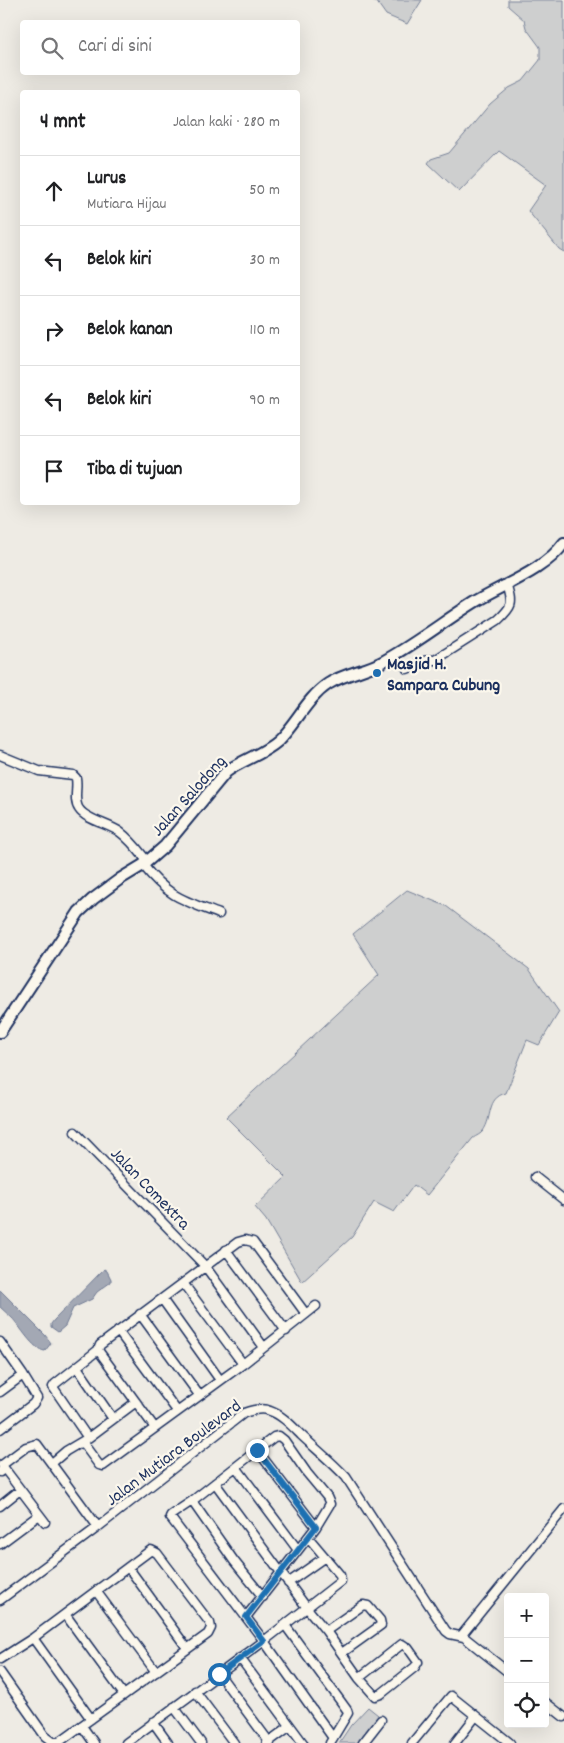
<!DOCTYPE html>
<html lang="id">
<meta charset="utf-8">
<style>
:root{--surface:#fff;--page:#f6f6f6;--text:#202124;--muted:#757577;--line:#e0e0e0}
body{margin:0;font-family:Dekko,sans-serif;background:var(--page);color:var(--text)}
.controls{position:absolute;right:15px;bottom:15px;display:grid;overflow:hidden;border-radius:5px;box-shadow:0 5px 20px #0002}
.controls button{width:45px;height:45px;display:grid;place-items:center;padding:0;border:0;border-bottom:1px solid var(--line);background:var(--surface);color:var(--text);font:25px sans-serif}
.stop{position:absolute;width:15px;height:15px;margin:-11px;border:4px solid #1f6fb2;border-radius:50%;background:#fff}
.stop.end{background:#1f6fb2;border-color:#fff;box-shadow:0 1px 5px #0008}
.list{margin:0;padding:0;list-style:none}
h2{display:flex;justify-content:space-between;align-items:center;height:65px;margin:0;padding:0 20px;font-size:21px}
h2 small{font-size:16px;font-weight:400;color:var(--muted)}
.list li{display:grid;grid-template-columns:32px 1fr auto;gap:15px;align-items:center;box-sizing:border-box;height:70px;padding:0 20px;border-top:1px solid var(--line)}
.list b{display:block;font-size:19px;white-space:nowrap}
.list p{margin:0;font-size:16px;white-space:nowrap;color:var(--muted)}
.list em{font-size:16px;font-style:normal;color:var(--muted)}
.icon{flex:none;width:28px;height:28px;fill:none;stroke:currentColor;stroke-width:2;stroke-linecap:round;stroke-linejoin:round}
.map{position:relative;flex:none;width:564px;height:1743px;overflow:hidden}
.search{position:absolute;background:var(--surface);box-shadow:0 5px 20px #0002;left:20px;top:20px;width:280px;height:55px;display:flex;align-items:center;gap:12px;box-sizing:border-box;padding:0 18px;border-radius:5px;color:var(--muted);font-size:19px}
.panel{position:absolute;background:var(--surface);box-shadow:0 5px 20px #0002;left:20px;top:90px;width:280px;height:415px;border-radius:5px}
.map>svg:first-child{display:block}
.green{fill:#cecfcf;stroke:#747f96}
.water{fill:#a3a8b4;stroke:#6d7892}
.lines{fill:none;stroke-linecap:round;stroke-linejoin:round}
.street-casing{stroke:#1b2f5e;stroke-width:11}
.secondary-casing{stroke:#1b2f5e;stroke-width:14}
.street{stroke:#fbf7ec;stroke-width:8}
.secondary{stroke:#fbf7ec;stroke-width:10}
.route{stroke:#1f6fb2;stroke-width:6}
.poi-dot{fill:#1f6fb2;stroke:#fbf7ec;stroke-width:2}
.labels{text-anchor:middle;stroke-width:4.5;stroke-linejoin:round;paint-order:stroke}
.poi-label{font-size:18px;font-weight:bold;fill:#1b2f5e;stroke:#fbf7ec;text-anchor:start}
.street-label{font-size:18px;fill:#1b2f5e;stroke:#fbf7ec}
</style>
<div class="map">
<svg width="564" height="1743" viewBox="0 0 564 1743">
<rect width="100%" height="100%" fill="#eeebe4"/>
<filter id="ink" filterUnits="userSpaceOnUse"><feTurbulence type="fractalNoise" baseFrequency=".02" numOctaves="2"/><feDisplacementMap in="SourceGraphic" scale="10" xChannelSelector="R" yChannelSelector="G"/><feConvolveMatrix kernelMatrix="1 2 1 2 8 2 1 2 1" color-interpolation-filters="sRGB"/></filter>
<g filter="url(#ink)">
<path class="green" d="M369,0H422L407,24L386,15L376,1Z
M508,0H564V252L559,249L528,211L546,185L499,151L459,192L428,163L431,159L449,153L490,104L509,88L523,81L540,60V47L526,28L524,20L508,6Z
M407,890L446,906L529,969L559,1012L539,1045L527,1040L506,1093C486,1098 493,1117 483,1131C481,1134 476,1136 473,1138L427,1195L414,1185L394,1212L374,1202L352,1237L302,1282L266,1220L255,1207L286,1177L226,1117L379,975L353,934Z
M368,1707L378,1715L377,1719L357,1743H339L351,1725Z"/>
<path class="water" d="M104,1269L107,1271L111,1279V1282L97,1292L92,1299L73,1308L65,1326L58,1332L51,1327V1324L54,1320Z
M0,1290L45,1335L51,1343L45,1351C33,1350 20,1326 12,1318C8,1314 4,1311 0,1307Z"/>
<g class="lines">
<g class="street-casing">
<path id="street" d="M407,669L428,660H435L498,620C515,604 512,603 507,583
M0,755L39,771L73,775L76,778C78,788 73,801 79,809C86,820 109,824 120,832C131,840 139,851 147,861
M143,865C168,897 183,900 219,914
M75,1132L205,1266L263,1346
M535,1177L564,1200
M226,1250L286,1331
M183,1283L243,1364
M162,1299L220,1380
M140,1314L199,1395
M118,1331L177,1411
M0,1342L23,1375L37,1398L33,1404L0,1429
M98,1350L155,1428
M77,1367L113,1419
M0,1392L23,1375
M88,1438L136,1402
M82,1442L99,1465L103,1466L243,1364L316,1306
M257,1450L316,1527
M52,1463L66,1451L88,1438L53,1387L55,1384L98,1350L100,1345L238,1242L245,1240L253,1242L306,1314
M2,1465L26,1447L37,1444L98,1527
M236,1467L298,1550
M0,1472L4,1468L45,1522
M215,1483L307,1608L326,1631L363,1605L368,1606L380,1620L381,1625L342,1653
M192,1501L234,1561L263,1597
M0,1506L20,1490
M0,1544L39,1515
M128,1567L187,1648
M288,1583L325,1557
M96,1591L156,1672
M0,1600L98,1527L244,1413C252,1410 262,1407 270,1411C282,1415 292,1426 301,1435C316,1449 332,1462 346,1477L446,1631L450,1634L464,1637L508,1672
M65,1614L124,1695
M246,1617L316,1527L330,1504L327,1497L307,1473L284,1440L279,1436L274,1437L192,1501L171,1515L170,1517L264,1641L333,1738
M285,1625L347,1710L348,1713L330,1743
M326,1631L359,1678L375,1696L381,1694L415,1667L418,1662L408,1648L402,1644L359,1678
M461,1636L564,1509
M33,1638L91,1719
M240,1658L303,1743
M0,1659L33,1638L151,1550L157,1553L210,1623L211,1628L208,1634L59,1742H53L45,1736L0,1672
M219,1674L270,1743
M195,1691L234,1743
M545,1702L564,1717
M174,1707L201,1743
M153,1722L168,1743
M82,1726L94,1743
M126,1743L264,1641L341,1581L340,1575L308,1537
M267,1743L290,1726
M363,1743L381,1720
M412,1743L451,1696L510,1743
M455,1743L476,1716"/>
</g>
<g class="secondary-casing">
<path id="secondary" d="M0,1032L79,912L93,899L120,879L143,865L165,846L226,772C242,760 262,755 278,741C296,724 307,698 328,684C345,673 366,671 384,661C415,644 443,622 473,603C502,585 544,571 564,543"/>
</g>
<use href="#street" class="street"/>
<use href="#secondary" class="secondary"/>
</g>
</g>
<g class="lines" filter="url(#ink)">
<path class="route" d="M219,1674L264,1641L246,1617L316,1527L257,1450"/>
</g>
<circle class="poi-dot" cx="377" cy="673" r="5"/>
<g class="labels">
<g class="poi-label">
<text x="387" y="669">Masjid H.<tspan x="387" dy="21">Sampara Cubung</tspan></text>
</g>
<g class="street-label">
<text transform="translate(188 795) rotate(-48)" y="6">Jalan Salodong</text>
<text transform="translate(151 1188) rotate(46)" y="6">Jalan Comextra</text>
<text transform="translate(173 1452) rotate(-37)" y="6">Jalan Mutiara Boulevard</text>
</g>
</g>
</svg>
<div class="controls">
<button>+</button>
<button>−</button>
<button><svg class="icon" aria-label="locate" viewBox="0 0 24 24"><circle cx="12" cy="12" r="6"/><path d="M12 2v4M12 18v4M2 12h4M18 12h4"/></svg></button>
</div>
<div class="stop" style="left:219px;top:1674px"></div>
<div class="stop end" style="left:257px;top:1450px"></div>
<div class="search"><svg class="icon" aria-label="search" viewBox="0 0 24 24"><circle cx="10" cy="10" r="6"/><path d="M15 15l6 6"/></svg>Cari di sini</div>
<section class="panel">
<h2>4 mnt<small>Jalan kaki · 280 m</small></h2>
<ul class="list">
<li><svg class="icon" aria-label="ahead" viewBox="0 0 24 24"><path d="M12 20V5M6 11l6-6 6 6"/></svg><div><b>Lurus</b><p>Mutiara Hijau</p></div><em>50 m</em></li>
<li><svg class="icon" aria-label="left" viewBox="0 0 24 24"><path d="M17 20v-9H6M10 6l-5 5 5 5"/></svg><div><b>Belok kiri</b></div><em>30 m</em></li>
<li><svg class="icon" aria-label="right" viewBox="0 0 24 24"><path d="M7 20v-9h11M14 6l5 5-5 5"/></svg><div><b>Belok kanan</b></div><em>110 m</em></li>
<li><svg class="icon" aria-label="left" viewBox="0 0 24 24"><path d="M17 20v-9H6M10 6l-5 5 5 5"/></svg><div><b>Belok kiri</b></div><em>90 m</em></li>
<li><svg class="icon" aria-label="arrive" viewBox="0 0 24 24"><path d="M6 21V4h12l-3 4 3 4H6"/></svg><div><b>Tiba di tujuan</b></div></li>
</ul>
</section>
</div>
